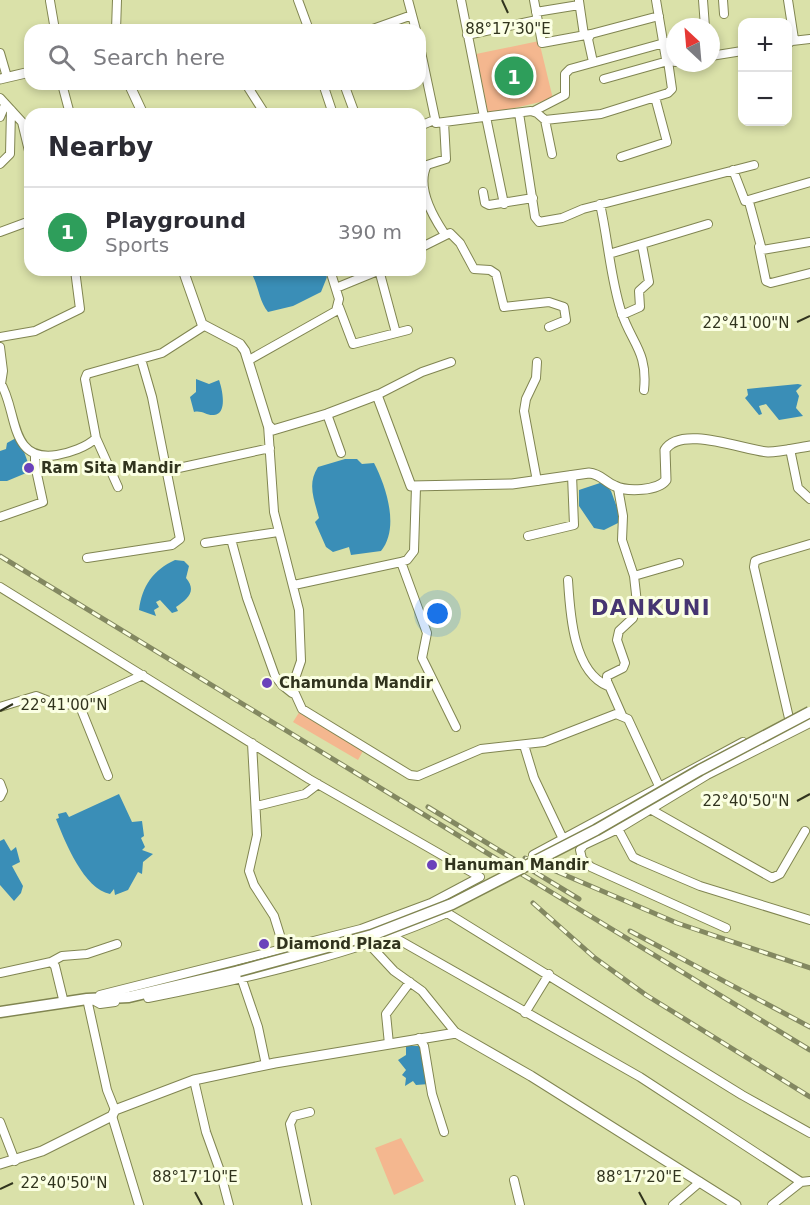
<!DOCTYPE html>
<meta charset="utf-8">
<style>
:root{--surface:#fff;--page:#f2f2f3;--text:#2b2b33;--muted:#7c7c81;--line:#e1e1e2;--accent:#6a42bb}
body{margin:0;font-family:"DejaVu Sans",sans-serif;background:var(--page);color:var(--text)}
.controls{position:absolute;right:18px;top:18px;display:grid;overflow:hidden;border-radius:12px;box-shadow:0 3px 9px #0003}
.controls button{width:54px;height:54px;display:grid;place-items:center;padding:0;border:0;border-bottom:2px solid var(--line);background:var(--surface);color:var(--text);font:30px sans-serif}
.compass{position:absolute;left:666px;top:18px;width:54px;height:54px;border-radius:50%;background:var(--surface);box-shadow:0 3px 9px #0003;rotate:334deg}
.you{position:absolute;left:438px;top:614px;width:21px;height:21px;margin:-15px;border:4px solid #fff;border-radius:50%;background:#1a73e8;box-shadow:0 0 0 9px #1a73e833}
.badge{display:grid;place-items:center;width:39px;height:39px;border-radius:50%;background:var(--accent);color:#fff;font-size:20px;font-weight:700}
.pin{position:absolute;translate:-50% -50%;border:3px solid #fff;box-shadow:0 2px 6px #0006}
.list{margin:0;padding:0;list-style:none}
h2{display:flex;justify-content:space-between;align-items:center;height:78px;margin:0;padding:0 24px;font-size:26px}
h2 small{font-size:20px;font-weight:400;color:var(--muted)}
.list li{display:grid;grid-template-columns:39px 1fr auto;gap:18px;align-items:center;box-sizing:border-box;height:90px;padding:0 24px;border-top:2px solid var(--line)}
.list b{display:block;font-size:22px;white-space:nowrap}
.list p{margin:0;font-size:20px;white-space:nowrap;color:var(--muted)}
.list em{font-size:20px;font-style:normal;color:var(--muted)}
.icon{flex:none;width:33px;height:33px;fill:none;stroke:currentColor;stroke-width:2;stroke-linecap:round;stroke-linejoin:round}
.map{position:relative;flex:none;width:810px;height:1205px;overflow:hidden}
.search{position:absolute;background:var(--surface);box-shadow:0 3px 9px #0003;left:24px;top:24px;width:402px;height:66px;display:flex;align-items:center;gap:15px;box-sizing:border-box;padding:0 21px;border-radius:18px;color:var(--muted);font-size:22px}
.panel{position:absolute;background:var(--surface);box-shadow:0 3px 9px #0003;left:24px;top:108px;width:402px;height:168px;border-radius:18px}
.map>svg:first-child{display:block}
.green{fill:#f4b78f}
.water{fill:#3a8eb7}
.lines{fill:none;stroke-linecap:round;stroke-linejoin:round}
.minor-casing{stroke:#808551;stroke-width:10}
.tertiary-casing{stroke:#808551;stroke-width:11}
.secondary-casing{stroke:#808551;stroke-width:13}
.minor{stroke:#fff;stroke-width:8}
.tertiary{stroke:#fff;stroke-width:9}
.secondary{stroke:#fff;stroke-width:10}
.rail-casing{stroke:#838861;stroke-width:5}
.rail{stroke:#fbffe3;stroke-width:3;stroke-dasharray:9;stroke-linecap:butt}
.secondary-bridge-casing{stroke:#808551;stroke-width:13;stroke-linecap:butt}
.secondary-bridge{stroke:#fff;stroke-width:10}
.ticks{fill:none;stroke:#31341e;stroke-width:2}
.poi-dot{fill:#6a42bb;stroke:#fbffe3;stroke-width:2}
.labels{text-anchor:middle;stroke-width:6;stroke-linejoin:round;paint-order:stroke}
.poi-label{font-size:15px;font-weight:bold;fill:#31341e;stroke:#fbffe3;text-anchor:start}
.district-label{font-size:21px;font-weight:bold;letter-spacing:1.5px;fill:#463571;stroke:#fbffe3}
.ticks-label{font-size:15px;text-anchor:middle;fill:#31341e;stroke:#fbffe3;stroke-width:6;stroke-linejoin:round;paint-order:stroke}
</style>
<div class="map">
<svg width="810" height="1205" viewBox="0 0 810 1205">
<rect width="100%" height="100%" fill="#dae1a9"/>
<path class="green" d="M539,41L553,99L488,114L476,54Z
M300,711L363,751L358,760L293,722Z
M401,1138L424,1181L394,1195L375,1148Z"/>
<path class="water" d="M249,270H322L327,277L321,292L293,306L268,312C258,300 259,283 249,270Z
M196,379L209,384L219,380C222,388 228,414 214,415C207,416 202,410 194,412L190,397L196,392Z
M798,384L802,385L796,391L799,396L796,408L803,416L779,420L766,404L759,406L762,414L759,415L745,398L748,395L747,389Z
M16,438L23,449L31,471L7,481H0V451L6,449L7,443Z
M345,459H357L362,464L374,463C386,486 400,528 381,551L351,555L349,547L333,552L326,547L315,522L319,518C314,499 307,484 318,467Z
M603,482L611,491L622,521L604,530L594,528L579,506V490Z
M175,560L184,561L189,566L186,578C197,591 188,599 176,607L178,611L172,613L160,600L156,602L159,607L154,610L156,616L139,610C142,586 153,570 175,560Z
M119,794L132,822L142,821L144,836L141,838L145,847L142,850L153,854L143,862L142,874L138,872L128,890L115,895L114,889L110,894C84,889 65,842 56,819L59,818L58,814L66,812L69,817Z
M4,839L11,851L16,847L20,862L12,866L23,886L21,893L14,901L0,885V841Z
M406,1046H420L423,1048L429,1084L416,1085L413,1081L405,1086L406,1078L402,1075L406,1070L398,1060L406,1055Z"/>
<g class="lines">
<g class="minor-casing">
<path id="minor" d="M298,0L309,30
M408,0L416,30
M461,0L484,117
M534,0L542,43L591,34
M656,0L666,59L675,62
M703,0L705,27
M723,0L724,14
M50,1L55,30
M579,1L584,35
M536,12L579,5
M116,30L117,0
M202,30H204
M370,30L412,15
M467,35L537,20
M792,41L810,39
M788,44L794,39L788,0
M420,47L436,123L531,111L537,113L545,120L601,114L668,93L672,89L668,61L604,79
M0,53L7,77
M711,56L742,51
M593,62L588,39L591,34L659,16
M62,84L70,114
M246,84L265,114
M323,84L333,114
M344,84L355,114
M0,98L22,122L30,155
M534,111L565,95V74L570,69L675,40
M519,113L535,217L539,222L562,218L583,209L754,165
M0,117L5,105
M486,117L504,204
M545,120L552,154
M444,122L446,159L427,165C416,187 432,215 444,233
M420,126L434,120
M621,157L667,142L655,97
M0,164L10,154L11,110
M733,170L745,201L810,182
M483,192L485,203L489,205L533,198
M749,202L762,250L810,242
M600,204C608,239 610,276 621,311C631,343 648,351 644,390
M0,232L30,221
M759,247L766,281L771,283L810,273
M420,248L450,233L460,243L474,269L490,270L496,274L504,307L549,302L564,307L566,320L549,327
M609,254L708,224
M379,270L396,333
M336,288L380,270
M339,307L353,344L408,330
M622,315L640,307L639,291L649,282L642,245
M0,337L35,331L80,309L75,270
M0,347L3,371L1,384
M249,360L336,311L339,299L330,270
M0,382C18,410 8,463 57,455C69,453 87,447 96,438L85,379L87,374L162,353L204,326
M377,395L422,372L451,362
M327,414L341,453
M268,425L274,512L299,610L301,661L292,687L302,709L410,775L418,776L481,749L544,742L616,714L628,719L659,786
M96,438L118,487
M790,449L798,488L810,499
M165,471L270,448
M537,481L524,411L526,399L536,378L537,362
M618,488L623,516L622,540L634,576L637,603L633,618L619,631L617,640L625,663L623,668L607,676V681L622,715
M0,517L43,502L35,465V456
M528,536L574,525L572,475
M231,539L247,598L275,676L282,685L292,693
M205,543L278,532
M87,558L172,545L180,539L152,397L141,359
M401,562L407,560L414,551L416,487
M634,576L679,563
M568,580C570,613 573,672 608,686
M294,585L401,562L427,633L422,658L456,727
M0,587L309,779L480,877L431,903
M79,704L108,776
M0,707L36,696L59,705L79,704L143,675
M789,718L754,567L755,561L760,559L810,544
M252,743L257,835L249,871L254,885L274,916L284,948
M524,745L534,778L563,839
M0,783L3,791L0,797
M257,806L305,794L318,784
M650,809L772,878L780,874L805,831
M617,827L633,857L639,860L700,886L810,920
M533,855L743,742
M726,928L591,867L582,859L580,850L584,845L618,829L707,775L810,723
M392,936L640,1077L801,1182L810,1181
M368,943L394,971L422,991L456,1033
M51,962L62,956L87,954L117,944
M0,973L51,962L55,966L64,1003
M241,977L258,1027L266,1065
M100,995L361,929L431,903L742,1095L810,1133
M148,998C246,979 356,954 447,913
M87,999L107,1090L115,1110
M91,999L100,1004L115,1002
M525,1013L549,974
M419,1038L424,1046L432,1094L444,1132
M389,1044L386,1014L410,982
M194,1080L206,1132L220,1171L229,1205
M112,1116L139,1205
M0,1122L15,1161
M514,1180L520,1205
M307,1205L290,1124L294,1116L310,1112
M673,1205L700,1182
M772,1205L801,1182"/>
</g>
<g class="tertiary-casing">
<path id="tertiary" d="M0,79L30,72
M129,84L143,114
M183,270L202,324L240,344L245,351L268,425L273,430L327,414L377,395L411,486L512,484L589,473C601,474 605,482 615,486C627,492 658,491 666,480L665,450C681,424 746,451 768,452C782,452 796,448 810,446
M0,1164L42,1151L112,1116L115,1110L194,1080L275,1063L456,1033L531,1076L736,1205"/>
</g>
<g class="secondary-casing">
<path id="secondary" d="M0,1012L87,999L129,997L239,971"/>
</g>
<use href="#minor" class="minor"/>
<use href="#tertiary" class="tertiary"/>
<use href="#secondary" class="secondary"/>
<g class="rail-casing">
<path id="rail" d="M0,556L810,1050
M428,807L579,899
M525,858L677,923L810,968
M533,903L595,958L646,995L810,1097
M630,931L810,1027"/>
</g>
<use href="#rail" class="rail"/>
<g class="secondary-bridge-casing">
<path id="secondary-bridge" d="M239,971L372,935L452,904L596,830L700,770L810,712"/>
</g>
<use href="#secondary-bridge" class="secondary-bridge"/>
</g>
<path class="ticks" d="M502,0L508,13M797,322L810,316M0,711L13,704M797,801L810,794M0,1189L13,1183M195,1192L202,1205M639,1192L646,1205"/>
<g class="poi-dot">
<circle cx="29" cy="468" r="6"/>
<circle cx="267" cy="683" r="6"/>
<circle cx="432" cy="865" r="6"/>
<circle cx="264" cy="944" r="6"/>
</g>
<g class="labels">
<g class="poi-label">
<text x="41" y="473">Ram Sita Mandir</text>
<text x="279" y="688">Chamunda Mandir</text>
<text x="444" y="870">Hanuman Mandir</text>
<text x="276" y="949">Diamond Plaza</text>
</g>
<g class="district-label">
<text x="651" y="615">DANKUNI</text>
</g>
</g>
<g class="ticks-label">
<text x="508" y="34">88°17'30"E</text>
<text x="746" y="328">22°41'00"N</text>
<text x="64" y="710">22°41'00"N</text>
<text x="746" y="806">22°40'50"N</text>
<text x="195" y="1182">88°17'10"E</text>
<text x="639" y="1182">88°17'20"E</text>
<text x="64" y="1188">22°40'50"N</text>
</g>
</svg>
<div class="controls">
<button>+</button>
<button>−</button>
</div>
<svg class="compass" viewBox="-18 -18 36 36"><path d="M0-13l5 13h-10z" fill="#e53935"/><path d="M0 13l5-13h-10z" fill="#7c7c81"/></svg>
<div class="you"></div>
<div class="pin badge" style="left:514px;top:76px;background:#2e9e5b">1</div>
<div class="search"><svg class="icon" aria-label="search" viewBox="0 0 24 24"><circle cx="10" cy="10" r="6"/><path d="M15 15l6 6"/></svg>Search here</div>
<section class="panel">
<h2>Nearby<small></small></h2>
<ul class="list">
<li><span class="badge" style="background:#2e9e5b">1</span><div><b>Playground</b><p>Sports</p></div><em>390 m</em></li>
</ul>
</section>
</div>
